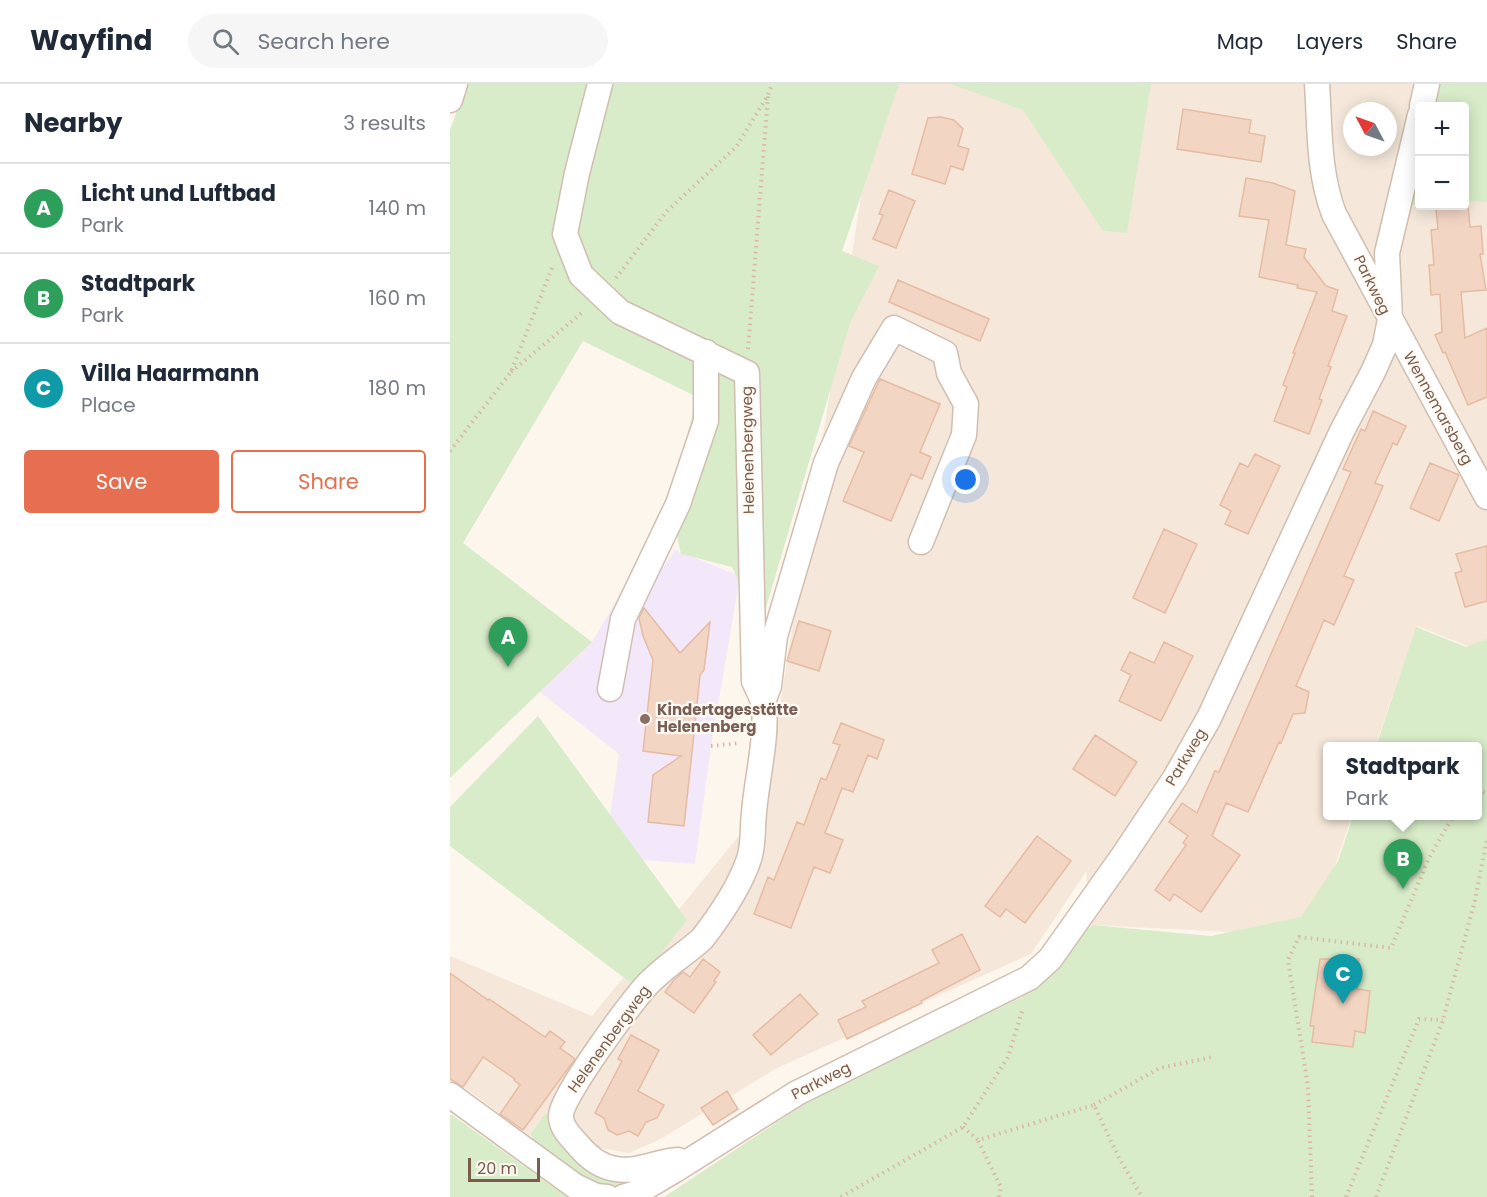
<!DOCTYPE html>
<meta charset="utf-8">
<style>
:root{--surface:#fff;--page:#f6f6f7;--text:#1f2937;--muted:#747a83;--line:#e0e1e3;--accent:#e76f51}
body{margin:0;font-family:Poppins,sans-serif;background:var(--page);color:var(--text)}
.controls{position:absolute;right:18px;top:18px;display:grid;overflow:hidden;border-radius:6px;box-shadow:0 3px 15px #0003}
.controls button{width:54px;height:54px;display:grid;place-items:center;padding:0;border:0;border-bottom:2px solid var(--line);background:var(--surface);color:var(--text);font:30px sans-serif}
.compass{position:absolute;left:893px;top:18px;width:54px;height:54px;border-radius:50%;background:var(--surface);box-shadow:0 3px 15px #0003;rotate:311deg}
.scale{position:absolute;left:18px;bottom:15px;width:72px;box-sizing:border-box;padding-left:6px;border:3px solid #7a5c4d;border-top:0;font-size:16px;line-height:21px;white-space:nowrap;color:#7a5c4d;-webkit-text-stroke:4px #fffaf3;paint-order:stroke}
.you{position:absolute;left:516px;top:396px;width:21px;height:21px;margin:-15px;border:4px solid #fff;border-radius:50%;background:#1a73e8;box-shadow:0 0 0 9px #1a73e833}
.badge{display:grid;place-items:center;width:39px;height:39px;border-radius:50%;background:var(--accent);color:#fff;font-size:20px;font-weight:700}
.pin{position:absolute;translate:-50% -50px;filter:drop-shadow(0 2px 3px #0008)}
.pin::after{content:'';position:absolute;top:32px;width:21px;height:18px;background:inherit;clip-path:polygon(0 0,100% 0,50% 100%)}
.popup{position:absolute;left:873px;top:658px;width:159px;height:78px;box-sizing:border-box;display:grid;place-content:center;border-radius:6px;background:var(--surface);filter:drop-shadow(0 2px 4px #0005);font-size:20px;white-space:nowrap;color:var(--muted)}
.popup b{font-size:22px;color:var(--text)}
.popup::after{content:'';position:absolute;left:50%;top:100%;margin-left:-12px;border:12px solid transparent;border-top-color:var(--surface)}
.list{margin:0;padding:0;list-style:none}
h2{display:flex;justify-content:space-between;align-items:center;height:78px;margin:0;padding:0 24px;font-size:26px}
h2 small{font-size:20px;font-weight:400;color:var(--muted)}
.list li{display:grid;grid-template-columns:39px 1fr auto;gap:18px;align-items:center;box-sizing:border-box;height:90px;padding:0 24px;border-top:2px solid var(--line)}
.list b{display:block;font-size:22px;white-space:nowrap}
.list p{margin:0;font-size:20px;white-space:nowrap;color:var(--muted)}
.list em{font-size:20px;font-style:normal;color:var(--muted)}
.actions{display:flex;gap:12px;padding:18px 24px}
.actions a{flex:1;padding:14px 0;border:2px solid var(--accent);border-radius:6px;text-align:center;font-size:21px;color:var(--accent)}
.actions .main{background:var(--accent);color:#fff}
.icon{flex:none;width:33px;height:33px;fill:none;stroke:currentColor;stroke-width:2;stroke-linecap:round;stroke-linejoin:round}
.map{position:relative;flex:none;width:1037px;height:1113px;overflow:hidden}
header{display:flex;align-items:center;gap:36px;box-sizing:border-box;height:84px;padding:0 30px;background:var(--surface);border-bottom:2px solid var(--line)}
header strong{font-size:28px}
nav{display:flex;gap:33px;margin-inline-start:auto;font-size:21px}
.search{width:420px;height:54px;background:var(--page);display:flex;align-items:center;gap:15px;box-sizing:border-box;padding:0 21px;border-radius:33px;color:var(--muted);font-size:22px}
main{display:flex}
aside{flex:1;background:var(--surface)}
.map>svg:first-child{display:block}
.residential{fill:#f5e8da;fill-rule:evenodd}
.education{fill:#f3e8fa}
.green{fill:#d8ecc9}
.building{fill:#f3d5c3;stroke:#e6bba3;stroke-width:1.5}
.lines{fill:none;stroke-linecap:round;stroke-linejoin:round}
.minor-casing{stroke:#d1beb0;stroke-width:27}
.path{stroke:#d9b8a5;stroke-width:4;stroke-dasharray:1.5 4.5;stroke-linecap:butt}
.minor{stroke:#fff;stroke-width:24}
.education-dot{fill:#8d6e63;stroke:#fffaf3;stroke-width:2}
.labels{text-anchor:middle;stroke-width:4.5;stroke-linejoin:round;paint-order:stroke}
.street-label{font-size:15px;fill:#7a5c4d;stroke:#fffaf3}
.education-label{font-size:15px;font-weight:bold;fill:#785e54;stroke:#fffaf3;text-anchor:start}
</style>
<header>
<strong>Wayfind</strong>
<div class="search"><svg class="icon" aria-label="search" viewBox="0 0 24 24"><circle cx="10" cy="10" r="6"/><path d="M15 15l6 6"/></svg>Search here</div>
<nav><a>Map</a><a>Layers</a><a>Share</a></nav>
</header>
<main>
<aside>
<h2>Nearby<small>3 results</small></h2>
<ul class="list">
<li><span class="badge" style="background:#2e9e5b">A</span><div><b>Licht und Luftbad</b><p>Park</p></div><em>140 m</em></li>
<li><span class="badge" style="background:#2e9e5b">B</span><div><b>Stadtpark</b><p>Park</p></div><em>160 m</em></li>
<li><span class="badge" style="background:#0f9aa8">C</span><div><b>Villa Haarmann</b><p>Place</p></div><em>180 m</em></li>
</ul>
<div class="actions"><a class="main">Save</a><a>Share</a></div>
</aside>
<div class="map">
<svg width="1037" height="1113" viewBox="0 0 1037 1113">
<rect width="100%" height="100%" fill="#fdf6ec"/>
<path class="residential" d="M429,0H984L970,22V122H1014L1015,89H1037V556L1020,563L967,542L925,662H878V732H902L884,784L853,834L799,849L642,841L636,788L581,870L327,984L209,1056L179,1069L80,1052L0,993V872L142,932L314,721ZM902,27H938V63H902Z"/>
<path class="education" d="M225,466L290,492L261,662L245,780L154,773L169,670L90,608L142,558L177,498L195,511Z"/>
<path class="green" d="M13,0H449L392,167L429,182L400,239L310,544L282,483L231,470L220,419L247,313L133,257L13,459L142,558L0,694V46L6,30Z
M501,0H701L677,149L653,147L573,26Z
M966,0H1037V118L1015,117L1014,22H970L969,120L943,124Z
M966,543L1016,563L1037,555V1113H214L368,1011L572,913L642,841L761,852L851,833L888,777L903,732H1028V662H926Z
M88,632L237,836L185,902L0,762V723Z
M96,1028L103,1049L186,1092L187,1099L157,1103L130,1091L83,1057L81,1050Z
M0,1030L5,1033L117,1113H0Z"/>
<path class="building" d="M733,25L801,36L799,49L815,52L811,78L727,65Z
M491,33L504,36L513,45L508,62L519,65L513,86L501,82L495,100L462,90L478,34Z
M796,94L823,99L845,107L836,161L856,165L854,173L876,202L888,206L882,227L897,232L878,282L881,283L869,315L872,316L859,350L824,337L837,303L833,301L845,269H843L867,208L847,204L848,201L809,193L819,136L789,132Z
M439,106L465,117L446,164L423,155L433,131L429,130Z
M1018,122L1020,143L1031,142L1033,170H1030L1036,206L1011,208L1015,254L1037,244V313L1018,321L995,268L993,269L985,251L992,248L990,210L981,211L979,181H984L981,146L988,145L986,125Z
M448,196L539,235L530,257L439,218Z
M430,295L490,320L470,368L481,373L472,395L461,390L441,437L393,417L414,368L399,362Z
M923,327L956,342L947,361L943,359L925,399L933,402L894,492L904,496L884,541L874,536L846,602L859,608L855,629L843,630L831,659L829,658L798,728L776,719L762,752L790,771L751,828L724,810L720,817L705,806L736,761L733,759L738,752L719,738L732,719L747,729L765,687L769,688L901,388L893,385L911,345L915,347Z
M805,370L830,382L798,450L775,440L781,427L770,421L790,379L798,383Z
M980,379L1009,391L989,437L960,424Z
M714,445L747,460L715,529L683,514Z
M1037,462V517L1015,523L1005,489L1012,487L1006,470Z
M194,524L230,569L260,538L254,586L250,591L247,620L250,626L246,631L234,742L198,738L203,691L231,672L193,667L203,576L193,552L189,534Z
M349,537L381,547L369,587L337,577Z
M714,558L743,572L711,637L669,617L681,591L671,586L680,568L704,579Z
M391,639L434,656L427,675L418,671L403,708L392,704L375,749L393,756L380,789L364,783L341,844L304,830L318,793L324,796L347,738L354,741L371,694L376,696L390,661L383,659Z
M645,651L687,678L665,712L623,685Z
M587,752L621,777L575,839L556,825L550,833L535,822Z
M512,850L530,886L471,917L472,919L397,955L388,936L416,923L412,917L489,879L482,866Z
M253,875L270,888L264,897L266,898L244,929L215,908L224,896L233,888L240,893Z
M870,875H909L907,905L920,907L915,949L905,947L903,963L862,958L864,942H860Z
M0,889L38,916L39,915L95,953L100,947L115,958L110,964L125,975L73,1046L50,1030L70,1001L64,996L65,995L33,973L13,1003L0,995Z
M350,910L368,930L321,971L303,951Z
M181,951L209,966L188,1007L214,1021L207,1034L196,1038L188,1052L179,1047L167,1051L158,1046L154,1034L145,1029L172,977L168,975Z
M277,1007L288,1025L263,1041L251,1024Z"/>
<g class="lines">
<g class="minor-casing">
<path id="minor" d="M150,0L127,89L115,150L131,191L170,228L297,289L304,597C307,604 311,611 313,618C319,646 306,699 304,729C302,745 304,760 299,775C290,802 269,833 252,855C234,871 212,884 196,902C180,920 112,1011 111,1031C110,1043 121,1053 128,1061C138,1073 151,1083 166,1085C188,1089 207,1077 228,1076
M867,0C870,44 868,88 884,130L1037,413
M0,16L5,0
M972,22L977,0
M160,605L173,535L228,420L256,337V268
M313,618L319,602L325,552L376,379L414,294L444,244L495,269L499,289L516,320L514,351L471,458
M0,1011L125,1102L146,1112L157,1113
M173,1113L186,1109L225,1086L347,1009L579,894L600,875L673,772L725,694L759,634L892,347L923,288L935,261L940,235L937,169L970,31"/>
</g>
<path class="path" d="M166,194L216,128L286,63L318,11L322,0
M298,265L318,12
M61,288L134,227
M0,367L61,288L102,184
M261,662L290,659
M1028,705L1037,710
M644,1021L710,984L762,973
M513,1043L528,1056L644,1021L669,1074L692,1113
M528,1057L551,1103L549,1113
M391,1113L513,1043L558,973L573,924
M862,1113L858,1002L838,876L849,853L941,864L979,774L1003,732
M896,1113L969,935L993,936
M926,1113L993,936L1025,816L1037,755"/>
<use href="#minor" class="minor"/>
</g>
<circle class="education-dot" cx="195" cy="635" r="6"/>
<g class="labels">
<g class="street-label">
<text transform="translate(922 201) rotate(64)" y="5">Parkweg</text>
<text transform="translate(988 324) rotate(61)" y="5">Wennemarsberg</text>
<text transform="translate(298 366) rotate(-91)" y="5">Helenenbergweg</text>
<text transform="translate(736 673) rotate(-59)" y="5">Parkweg</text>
<text transform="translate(159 955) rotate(-54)" y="5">Helenenbergweg</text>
<text transform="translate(371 997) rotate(-27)" y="5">Parkweg</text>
</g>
<g class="education-label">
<text x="207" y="631">Kindertagesstätte<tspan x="207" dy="17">Helenenberg</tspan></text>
</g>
</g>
</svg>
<div class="controls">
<button>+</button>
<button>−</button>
</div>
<svg class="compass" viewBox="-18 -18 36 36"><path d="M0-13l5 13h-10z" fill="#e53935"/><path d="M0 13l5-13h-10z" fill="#747a83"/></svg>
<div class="scale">20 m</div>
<div class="you"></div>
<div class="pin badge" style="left:58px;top:583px;background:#2e9e5b">A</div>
<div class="pin badge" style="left:953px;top:805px;background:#2e9e5b">B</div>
<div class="popup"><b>Stadtpark</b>Park</div>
<div class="pin badge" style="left:893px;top:920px;background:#0f9aa8">C</div>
</div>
</main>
